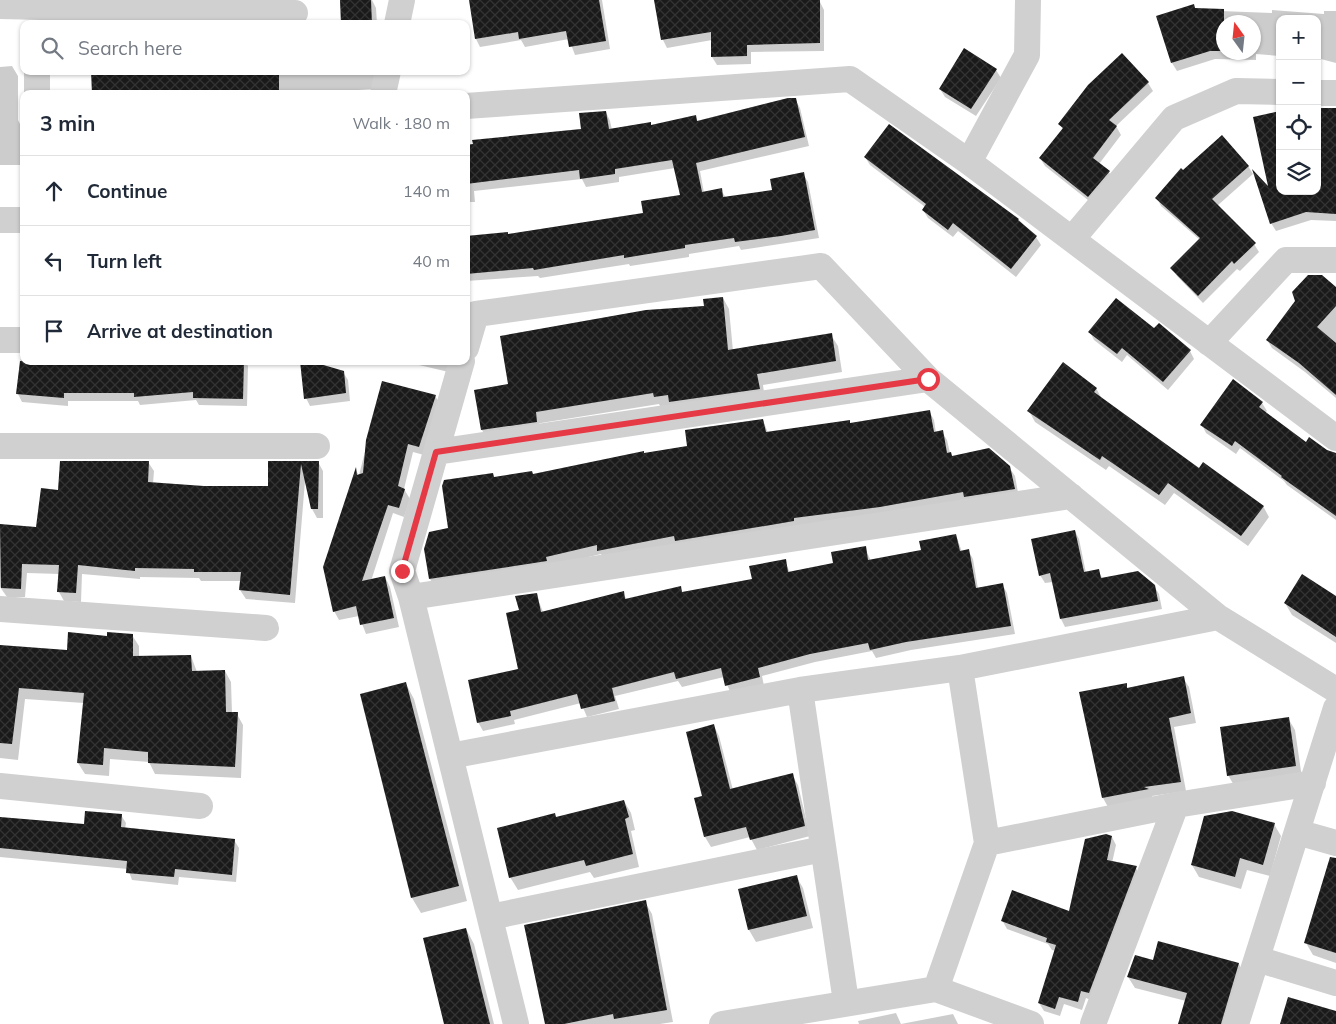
<!DOCTYPE html>
<meta charset="utf-8">
<style>
:root{--surface:#fff;--page:#f6f6f7;--text:#1f2937;--muted:#747a83;--line:#e0e1e3}
body{margin:0;font-family:Mulish,sans-serif;background:var(--page);color:var(--text)}
.controls{position:absolute;right:15px;top:15px;display:grid;overflow:hidden;border-radius:10px;box-shadow:0 1px 4px #0004}
.controls button{width:45px;height:45px;display:grid;place-items:center;padding:0;border:0;border-bottom:1px solid var(--line);background:var(--surface);color:var(--text);font:25px sans-serif}
.compass{position:absolute;left:1216px;top:15px;width:45px;height:45px;border-radius:50%;background:var(--surface);box-shadow:0 1px 4px #0004;rotate:345deg}
.stop{position:absolute;width:15px;height:15px;margin:-11px;border:4px solid #e63946;border-radius:50%;background:#fff}
.stop.end{background:#e63946;border-color:#fff;box-shadow:0 1px 5px #0008}
.list{margin:0;padding:0;list-style:none}
h2{display:flex;justify-content:space-between;align-items:center;height:65px;margin:0;padding:0 20px;font-size:21px}
h2 small{font-size:16px;font-weight:400;color:var(--muted)}
.list li{display:grid;grid-template-columns:32px 1fr auto;gap:15px;align-items:center;box-sizing:border-box;height:70px;padding:0 20px;border-top:1px solid var(--line)}
.list b{display:block;font-size:19px;white-space:nowrap}
.list em{font-size:16px;font-style:normal;color:var(--muted)}
.icon{flex:none;width:28px;height:28px;fill:none;stroke:currentColor;stroke-width:2;stroke-linecap:round;stroke-linejoin:round}
.map{position:relative;flex:none;width:1336px;height:1024px;overflow:hidden}
.search{position:absolute;background:var(--surface);box-shadow:0 1px 4px #0004;left:20px;top:20px;width:450px;height:55px;display:flex;align-items:center;gap:12px;box-sizing:border-box;padding:0 18px;border-radius:10px;color:var(--muted);font-size:19px}
.panel{position:absolute;background:var(--surface);box-shadow:0 1px 4px #0004;left:20px;top:90px;width:450px;height:275px;border-radius:10px}
.map>svg:first-child{display:block}
.shadow{fill:#0003;fill-rule:evenodd}
.building{fill:url(#building-cross-hatch)}
.lines{fill:none;stroke-linecap:round;stroke-linejoin:round}
.street{stroke:#d0d0d0;stroke-width:26}
.route{stroke:#e63946;stroke-width:6}
</style>
<div class="map">
<svg width="1336" height="1024" viewBox="0 0 1336 1024">
<defs>
<pattern id="building-cross-hatch" width="8" height="8" patternUnits="userSpaceOnUse" patternTransform="scale(1.25)"><rect width="8" height="8" fill="#1a1a1a"/><path d="M0 0l8 8M0 8l8-8" fill="none" stroke="#333"/></pattern>
</defs>
<rect width="100%" height="100%" fill="#fff"/>
<path class="shadow" d="M341,0H372L376,8L377,24H342Z
M470,0H602L610,49L575,55L569,39L525,47L521,40L480,47L476,39Z
M655,0L820,2L824,10V51L751,52V64L717,65L712,57V40L667,48L663,40Z
M1195,10L1272,13V10L1324,14V11H1336V63L1317,58V19H1280V56L1256,54V60L1215,59L1177,71L1172,63ZM1224,22H1254V52H1224Z
M12,66L18,76V120L22,128L21,165H0V67Z
M996,70L1001,78L976,116L945,97L940,89Z
M229,71H379L377,89L284,94H229Z
M1148,83L1153,91L1116,126L1121,135L1099,164L1109,172L1113,180L1093,204L1045,166L1040,158L1063,130L1060,124Z
M795,99L800,108L809,146L700,171L704,193L721,190L726,198L773,191L803,174L808,182L819,238L741,250L739,246L689,254V257L630,266L629,264L540,278L538,276L466,281V237L508,235L645,214L682,196L675,168L619,177V182L586,187L582,179L474,191L475,202H466V146L583,130L606,112L610,121L612,130L652,126L695,116L698,122Z
M1317,115L1336,116V221L1311,220L1276,231L1271,223L1270,191H1317Z
M865,157L1018,219L1036,237L1041,245L1016,277L958,231L953,237L928,218L923,210L925,207L870,165Z
M1248,166L1253,174L1217,206L1254,244L1259,252L1240,271L1237,269L1203,303L1177,276L1172,268L1200,240L1161,206L1157,198Z
M1336,289V398L1305,372L1272,348L1267,340L1297,301Z
M723,298L729,309L733,351L831,335L838,346L842,372L763,385L765,400L661,408L659,404L541,423L488,441L482,430L510,385Z
M1155,330L1190,351L1194,359L1168,390L1127,355L1122,362L1094,340L1090,332Z
M21,356L24,357V361H245L248,366L247,406L199,405L196,400L140,405L138,401H68V406L22,402L18,394Z
M301,361H325V367L343,372L348,380L350,401L310,406L306,398Z
M402,361H457L453,373Z
M383,382L435,396L441,405L424,455L413,452L404,489L410,499L404,517L393,513L371,581L385,577L390,587L399,627L366,634L359,616L339,620L334,611L356,471L359,475Z
M1096,388L1102,399L1199,470L1263,506L1269,517L1248,546L1174,493L1165,505L1109,466L1106,470L1035,422L1029,411Z
M1262,403L1267,411L1265,413L1306,444L1336,454V520L1287,485L1284,481L1240,448L1236,454L1206,433L1202,425Z
M929,411L934,420L936,433L942,432L947,440L950,453L953,457L1009,467L1015,476L1019,498L604,559L601,554L551,566L435,587L430,579L450,529L492,474L495,478L533,476L689,447L763,420L768,433L850,424Z
M148,462L154,471L153,484L204,487H269L270,462H318L323,471V518H317L312,509L305,481L295,603L246,599L240,590L241,581H201L199,578L140,577V579L82,574L81,602L64,601L59,592L60,574L27,573L25,597H7L0,587V526L37,528L59,491Z
M1075,531L1079,539L1086,573L1098,571L1103,579L1154,586L1159,594L1162,609L1065,627L1061,619L1053,582L1045,583L1040,575Z
M956,535L962,552L968,550L973,559L978,589L1002,584L1007,593L1015,634L911,650L876,658L872,651L815,662L762,676L764,686L731,694L724,677L682,687L678,681L615,696L619,709L587,717L581,703L514,720L515,724L483,731L478,722L519,670L521,611L536,594L543,612L623,593L627,600L680,588L683,593L753,580L785,561L790,573L835,564L865,548L871,561L922,551Z
M1336,598V643L1292,615L1285,603Z
M132,635L139,646V658L191,656L197,672L225,671L231,682L232,713L237,714L243,725L241,778L155,774L149,762L110,759L109,776L85,774L78,763L84,703L25,699L18,760L0,758V646L68,652L109,637Z
M1183,678L1189,687L1196,723L1174,727L1186,791L1152,796L1153,798L1108,807L1103,798L1126,685L1128,689Z
M406,684L414,699L467,901L421,913L412,898Z
M1288,718L1295,730L1302,778L1235,787L1228,775Z
M714,726L719,736L733,790L792,775L798,785L810,836L757,850L750,837L711,847L705,837L696,799L703,797Z
M624,801L631,813L635,830L631,831L639,867L594,878L590,872L518,890L510,877L556,818Z
M121,815L126,823L125,829L234,840L239,848L236,882L179,877L178,885L132,880L128,869L0,857V818L85,826Z
M1274,824L1281,836L1270,876L1247,870L1241,889L1199,877L1192,865Z
M1112,837L1116,845L1112,863L1136,868L1140,876L1093,1001L1086,998L1082,1010L1064,1004L1060,1016L1044,1011L1039,1003L1056,951L1052,950L1048,944L1007,929L1002,920L1070,913Z
M796,876L803,888L813,928L756,942L749,930L739,890Z
M1336,878V963L1313,955L1306,943Z
M645,902L652,914L673,1022L660,1024H546Z
M466,929L474,944L494,1024H445Z
M1159,942L1239,964L1245,976L1230,1024H1179L1186,1001L1135,988L1128,977L1154,961Z
M896,1013L901,1024L953,1014L958,1024H859L858,1021Z"/>
<path class="building" d="M340,0H371L372,24H341Z
M469,0H599L606,41L569,47L566,31L519,39L518,32L475,39Z
M654,0H820V43L747,45V56L711,57V32L661,40Z
M1194,4L1195,8L1224,9V51H1210L1171,63L1156,16Z
M964,48L997,69L971,109L939,89Z
M1122,53L1149,82L1109,120L1117,126L1093,158L1110,171L1088,197L1039,158L1063,128L1058,124L1088,85Z
M91,71H279V94H92Z
M788,98H796L805,137L696,163L702,192L722,188L723,197L772,190L770,179L804,172L815,230L781,236L735,242L734,238L685,245V248L624,258V255L534,270L533,268L466,274V236L508,232V234L643,213L641,201L680,195L672,160L615,169V174L580,179L579,170L466,184V145L473,144L472,140L581,129L579,113L606,111L609,129L651,122V125L696,115L697,121Z
M1320,108H1336V214L1306,212L1270,224L1252,169L1268,186L1253,117L1280,111V191H1317Z
M889,124L1019,219L1018,220L1037,236L1011,269L953,223L948,230L922,210L926,204L864,157Z
M1222,135L1249,166L1212,199L1256,243L1234,264L1232,261L1198,296L1170,268L1200,238L1155,198L1181,168L1183,170Z
M1308,275H1322L1336,287V306L1317,327L1336,343V395L1299,363L1266,340L1295,301L1292,292Z
M723,297L728,350L832,333L836,361L757,374L760,389L669,402L668,395L654,397L653,393L536,412L537,422L481,430L474,390L508,384L500,336L646,310L704,306L703,299Z
M1116,298L1154,328L1159,323L1191,350L1163,382L1122,348L1117,354L1088,332Z
M20,361H244L243,399L193,398V392L134,397V393H64V398L16,394Z
M300,361H321L320,364L344,371L346,393L304,399Z
M1063,362L1097,388L1094,392L1199,468L1203,462L1264,506L1241,536L1168,483L1159,495L1102,456L1100,460L1027,411Z
M1233,379L1263,402L1259,407L1306,442L1309,437L1327,450L1336,453V516L1281,477L1282,476L1235,441L1232,446L1200,425Z
M382,381L436,395L419,447L408,444L398,486L405,489L399,508L388,505L362,581L385,576L394,618L360,625L356,606L333,612L323,567L356,467L357,475L363,473L366,440Z
M930,410L934,432L943,430L947,453L951,452L952,456L989,448L1010,466L1015,489L964,497L963,492L880,507L794,518V521L675,541L674,536L597,551V545L546,557L547,561L429,579L424,549L429,532L448,528L442,486L444,480L493,473L494,477L532,471L533,474L644,451V453L687,446L685,430L763,419L766,432L850,420V423Z
M60,461H149L148,482L204,486H268V461H319L318,509H311L301,464L290,595L239,590L241,572H194V569L135,568V571L78,565L76,593L57,592L59,565L22,564L21,589L1,588L0,524L36,527L41,488L58,490Z
M1075,530L1084,572L1099,569L1101,578L1138,571L1155,585L1158,601L1060,619L1050,573L1039,576L1031,539Z
M956,534L960,551L969,549L976,588L1003,583L1011,626L906,642L870,650L868,643L810,654L758,668L760,677L725,686L721,668L676,679L674,672L612,688L615,701L581,709L577,694L510,711L511,716L477,723L468,680L518,669L506,613L519,610L515,596L537,593L541,612L624,591L625,599L681,586L682,592L752,579L749,566L786,559L788,572L833,563L831,552L866,546L868,560L921,550L919,541Z
M1302,574L1336,596V637L1284,603Z
M68,632L107,636V632L133,634V656L191,655L192,671L225,670L226,712H238L235,767L148,763V752L104,748L103,765L77,763L84,693L19,688L12,744L0,743V645L67,650Z
M1184,676L1191,713L1169,718L1181,782L1144,787L1149,789L1102,798L1079,692L1127,683V688Z
M406,682L459,886L411,898L360,694Z
M1289,717L1296,766L1227,776L1220,727Z
M714,724L730,789L793,773L805,826L750,840L746,827L704,837L694,798L702,796L686,732Z
M624,800L629,817L625,819L633,854L586,866L584,860L509,878L497,828L555,813L556,817Z
M85,811L122,814L121,827L235,839L232,875L175,869L174,877L126,873L127,861L0,848V817L84,824Z
M1232,811L1275,823L1263,865L1240,858L1235,877L1191,865L1204,816Z
M1106,834L1112,836L1107,860L1137,866L1089,993L1081,991L1078,1002L1059,997L1055,1009L1038,1003L1056,945L1046,942L1047,938L1001,921L1012,890L1069,911L1085,839Z
M1330,857L1336,858V953L1304,943Z
M797,875L807,916L748,930L738,889Z
M646,900L667,1010L614,1019L613,1014L564,1024H545L524,925Z
M466,928L490,1024H444L423,938Z
M1158,941L1239,963L1221,1024H1178L1187,993L1127,977L1135,955L1153,960Z
M1288,997L1336,1011V1024H1280Z"/>
<g class="lines">
<path class="street" d="M0,6L295,13
M397,24L402,0
M1317,93H1336
M37,94V71
M383,94L388,71
M466,106L850,79L969,162L1027,55L1028,0
M969,162L1336,438
M0,220H24
M1072,239L1174,118L1236,91L1280,92
M0,340H24
M1209,343L1286,260H1336
M466,348L476,314L821,266L928,379L1218,617L1336,690
M462,361L402,571L411,597L516,1024
M0,446H317
M436,452L928,379
M411,597L1071,496
M0,609L266,628
M960,668L987,843L1176,805L1313,783
M800,690L846,1002
M450,756L800,690L960,668L1218,617
M0,786L200,806
M1297,832L1336,843
M490,917L823,849
M1257,959L1336,983
M936,989L987,843
M722,1024L936,989L1031,1024
M1093,1024L1176,805
M1236,1024L1336,708"/>
</g>
<g class="lines">
<path class="route" d="M402,571L436,452L928,379"/>
</g>
</svg>
<div class="controls">
<button>+</button>
<button>−</button>
<button><svg class="icon" aria-label="locate" viewBox="0 0 24 24"><circle cx="12" cy="12" r="6"/><path d="M12 2v4M12 18v4M2 12h4M18 12h4"/></svg></button>
<button><svg class="icon" aria-label="layers" viewBox="0 0 24 24"><path d="M12 4l9 5-9 5-9-5zM3 14l9 5 9-5"/></svg></button>
</div>
<svg class="compass" viewBox="-18 -18 36 36"><path d="M0-13l5 13h-10z" fill="#e53935"/><path d="M0 13l5-13h-10z" fill="#747a83"/></svg>
<div class="stop" style="left:928px;top:379px"></div>
<div class="stop end" style="left:402px;top:571px"></div>
<div class="search"><svg class="icon" aria-label="search" viewBox="0 0 24 24"><circle cx="10" cy="10" r="6"/><path d="M15 15l6 6"/></svg>Search here</div>
<section class="panel">
<h2>3 min<small>Walk · 180 m</small></h2>
<ul class="list">
<li><svg class="icon" aria-label="ahead" viewBox="0 0 24 24"><path d="M12 20V5M6 11l6-6 6 6"/></svg><div><b>Continue</b></div><em>140 m</em></li>
<li><svg class="icon" aria-label="left" viewBox="0 0 24 24"><path d="M17 20v-9H6M10 6l-5 5 5 5"/></svg><div><b>Turn left</b></div><em>40 m</em></li>
<li><svg class="icon" aria-label="arrive" viewBox="0 0 24 24"><path d="M6 21V4h12l-3 4 3 4H6"/></svg><div><b>Arrive at destination</b></div></li>
</ul>
</section>
</div>
